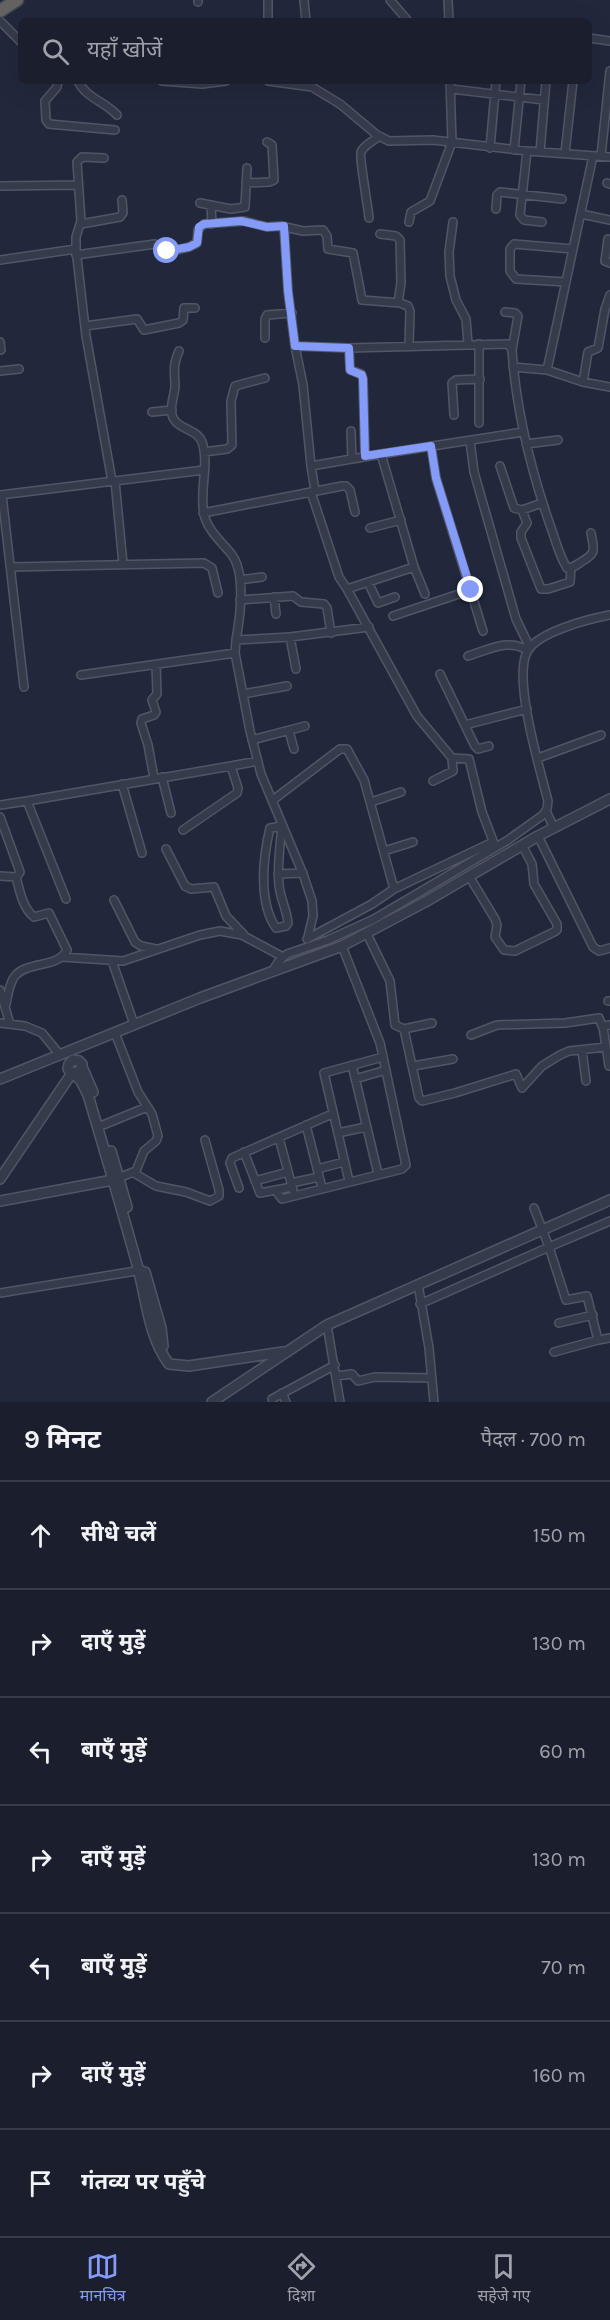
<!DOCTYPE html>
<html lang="hi">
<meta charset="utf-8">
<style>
:root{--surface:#1a1e2d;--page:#232735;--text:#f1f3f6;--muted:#9fa2aa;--line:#383c49;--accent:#849bfa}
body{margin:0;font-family:Karla,"Noto Sans Devanagari",sans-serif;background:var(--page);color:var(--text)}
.stop{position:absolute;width:18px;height:18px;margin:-14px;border:4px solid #849bfa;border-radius:50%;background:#fff}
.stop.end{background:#849bfa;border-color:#fff;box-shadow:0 2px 6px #0008}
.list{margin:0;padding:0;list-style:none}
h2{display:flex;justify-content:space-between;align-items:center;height:78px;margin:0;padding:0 24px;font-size:26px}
h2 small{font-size:20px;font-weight:400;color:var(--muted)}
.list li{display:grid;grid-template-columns:39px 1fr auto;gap:18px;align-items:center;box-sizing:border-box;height:108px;padding:0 24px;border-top:2px solid var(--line)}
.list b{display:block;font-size:22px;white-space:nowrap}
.list em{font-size:20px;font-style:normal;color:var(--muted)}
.icon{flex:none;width:33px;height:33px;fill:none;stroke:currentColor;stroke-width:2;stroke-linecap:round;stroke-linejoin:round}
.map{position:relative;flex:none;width:610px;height:1402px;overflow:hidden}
.search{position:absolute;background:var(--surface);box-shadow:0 6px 24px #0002;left:18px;right:18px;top:18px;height:66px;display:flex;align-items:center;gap:15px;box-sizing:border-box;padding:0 21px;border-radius:9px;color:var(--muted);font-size:22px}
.sheet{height:834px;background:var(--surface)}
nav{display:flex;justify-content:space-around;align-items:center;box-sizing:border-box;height:84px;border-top:2px solid var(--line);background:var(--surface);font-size:16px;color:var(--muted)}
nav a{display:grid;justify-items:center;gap:3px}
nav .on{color:var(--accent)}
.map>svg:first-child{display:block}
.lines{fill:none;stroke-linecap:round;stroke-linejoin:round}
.minor-casing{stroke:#515667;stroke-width:10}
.tertiary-casing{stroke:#515667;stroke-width:12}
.trunk-casing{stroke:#3e4354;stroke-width:15}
.minor{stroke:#363b4c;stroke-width:7}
.tertiary{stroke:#363b4c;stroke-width:9}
.trunk{stroke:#636260;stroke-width:12}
.route{stroke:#849bfa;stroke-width:8}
</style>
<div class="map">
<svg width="610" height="1402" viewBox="0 0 610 1402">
<rect width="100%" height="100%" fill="#22283c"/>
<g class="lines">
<g class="minor-casing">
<path id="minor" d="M268,0V21
M304,0L306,21
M390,0L408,21
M448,0L449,21
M198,2V0
M0,21L21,42
M589,38L610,41
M58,81L57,87L45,101L46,120L49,124L115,130
M78,81C86,98 104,101 117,115
M162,81L202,84L226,81
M268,81L312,87L340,104L377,135L389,141L433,140L527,151L610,157
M451,89L544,100
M490,148L496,81
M514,150L521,81
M527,151L520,215L524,220L542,222
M540,152L546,81
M565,153L573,81
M601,156L610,71
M104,158L82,157L77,162L81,221L76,237V249L86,336L112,481
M246,183L269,182L274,180L272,145L267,142
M607,183L610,184
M0,186L77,185
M200,203L231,209L245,207L247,168
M211,206L212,224
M496,209L497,195L500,192L562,199
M581,214L610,220
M369,218C368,207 359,156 361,152C364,145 374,141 379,136
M409,222L411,212L430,201L452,142L450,81
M453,222L449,252L450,276L456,300L466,319L468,344
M81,224L120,217L123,213L122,200
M284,227L288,291L295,346L303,385L311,466
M380,234L396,236L400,240L401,283L398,303
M608,239L605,261L610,263
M76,255L155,244L169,252L189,247L197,243L198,230L204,224L244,221L267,227L281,226L303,231L323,230L327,236L328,249L353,253L362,300L400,303L408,306L410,311L409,346
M0,260L76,249
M566,282L516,279L510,271V249L514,244L573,249
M505,312L515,313L518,316L512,350
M85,326L137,319L144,330L179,323L183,320L184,308H195
M265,338V319L267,315L292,313
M0,342L1,350
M479,344V423
M295,346L349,348L508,344L512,350C516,411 530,467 550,525C555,538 559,556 567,568C573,568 575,566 581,562C597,553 594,550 591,533
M349,348L350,370L361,374L363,379L365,456
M179,351C172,367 175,372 175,387C174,397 167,413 176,422C185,431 199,430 203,445C209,467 199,491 204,514C207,530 222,542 232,555C246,574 240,618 236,640
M513,367L547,370L583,382L610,387
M547,370L593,156
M0,371L19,369
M583,382L588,352L598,348L605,309L610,295
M152,412L172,410
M454,415L452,383L456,380L480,379
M351,431L352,459
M470,441L474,472L516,619L530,648
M526,444L558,440
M431,446L436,478L483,631
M204,452L227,449L232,445L231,401L235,386L265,378
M500,466L514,508L522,510L542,503
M115,481L123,564
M315,490L311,466L381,454
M311,492L339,577L347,589L414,567L381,454L523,432
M0,495L204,470
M2,495L24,687
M522,510L527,523L521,532V538L541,589H548L570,582L571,568
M203,513L342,486H346L350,490L355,512
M370,528L401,520
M11,567L204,563L212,568L218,593
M414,567L425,594
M240,580L262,577
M368,582L378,603L395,597
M347,589L417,716L452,758L469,759L482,812L495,846
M274,597L276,614
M240,600L293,596L301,602L324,604L327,608L331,633
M393,616L471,590
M290,637L296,669
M468,656C488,650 508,638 527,650
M440,674L475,746L478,749L489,746
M81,675L235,653
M243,694L287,686
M465,725L527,709
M289,731L294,749
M252,740L305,726
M538,758L601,735
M231,766L258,761
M162,777L171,813
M154,778L148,745L141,723L142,719L154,715L156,712L152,700L157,694L156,665
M433,781L453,771L452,758
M122,784L142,853
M273,800L340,749H347L364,780L394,889L372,904L307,939
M27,801L231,766L238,788L237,793L183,830
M371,802L401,792
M0,805L27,801L66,899
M546,811L554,828
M0,817L20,872L16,878
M282,826L270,828C263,857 258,902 276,928L286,926L288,923C287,910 280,898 279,885C277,866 280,846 282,826
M538,836L593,947L599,951L610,948
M166,849L185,886L191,889L214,887L226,916L244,935
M384,851L413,842
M278,874L303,873
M0,876L16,877C20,891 22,907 34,917L49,913L67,950C59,968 27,961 15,976C9,983 8,995 6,1004
M469,876L495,919L497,925L495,937L504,950L515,951L554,932L557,930V924L534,884L532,864L522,845
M394,889L493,842
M114,900L135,942L141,946L156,949
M367,934L390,981L395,1025L404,1029L432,1023
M308,937L313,916L312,901L303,874L261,774L250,731L235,653L236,640L290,637L369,627
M62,957L123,961L200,935L220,931L242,935L283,957
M112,961L134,1024
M272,972L278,962L287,954L328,940L374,919L508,840L543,815L547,809L548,801C540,769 513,680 527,652C537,632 589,619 610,615
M0,990L10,1024
M608,1001H610
M0,1023L25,1026L42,1033L60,1055
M603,1027L609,1066
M404,1029L419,1098L422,1101L455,1093L516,1074L522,1088L542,1066L560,1055L569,1051L606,1047
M115,1033L138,1092L152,1114L158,1136L156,1141L144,1151L136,1171L118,1178
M471,1035L497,1025L565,1023L599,1018L602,1026L610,1025
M582,1050L586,1081
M352,1065L378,1174
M413,1066L453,1059
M355,1079L386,1070
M103,1125L147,1107
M306,1125L322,1188
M338,1133L366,1127
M279,1138L293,1190
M244,1152L260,1193L292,1187
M317,1169L344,1162
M134,1173L156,1186L186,1192L210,1201L219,1196V1190L205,1140
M255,1181L288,1172
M349,1181L324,1073L383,1057
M291,1183L319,1177
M239,1188L230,1163L232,1158L332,1114
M276,1191L282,1199L402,1169L406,1165L380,1043L342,946
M534,1208L549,1247L610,1221
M418,1284L429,1348L434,1402
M0,1293L142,1270
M420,1304L549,1247L566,1300L587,1296L598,1340L610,1338
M559,1323L593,1315
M327,1325L340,1402
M554,1352L598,1340
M336,1376L352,1374L358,1381L375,1377L431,1378
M282,1393L286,1402
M272,1399L335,1365"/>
</g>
<g class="tertiary-casing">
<path id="tertiary" d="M82,1067L93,1092
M74,1074L81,1081L88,1095C105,1152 122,1210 138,1268C146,1299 149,1338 169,1364L189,1366L283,1352
M0,1079L200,998L342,946L425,902L538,836L610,799
M111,1151L127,1207
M0,1179L72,1073L80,1071L82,1064L79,1061L73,1060L69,1064L68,1069L72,1073
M0,1201L118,1179
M145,1272L161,1328L163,1346
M212,1402L327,1325L610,1200"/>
</g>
<g class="trunk-casing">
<path id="trunk" d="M0,11L17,0"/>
</g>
<use href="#minor" class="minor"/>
<use href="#tertiary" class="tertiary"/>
<use href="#trunk" class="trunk"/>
</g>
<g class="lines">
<path class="route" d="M167,251L189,247L197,243L199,227L204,224L241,221L267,227L284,226L288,291L295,346L349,348L350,370L362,375L363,379L365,456L431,446L436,478L471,590"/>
</g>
</svg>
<div class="stop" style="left:167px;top:251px"></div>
<div class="stop end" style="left:471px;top:590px"></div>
<div class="search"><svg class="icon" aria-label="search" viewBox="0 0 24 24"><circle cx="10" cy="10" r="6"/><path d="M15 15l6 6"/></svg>यहाँ खोजें</div>
</div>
<section class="sheet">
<h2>9 मिनट<small>पैदल · 700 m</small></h2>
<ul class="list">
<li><svg class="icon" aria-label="ahead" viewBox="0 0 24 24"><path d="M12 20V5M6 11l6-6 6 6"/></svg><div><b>सीधे चलें</b></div><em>150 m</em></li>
<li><svg class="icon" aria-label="right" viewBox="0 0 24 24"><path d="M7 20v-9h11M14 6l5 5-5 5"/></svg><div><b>दाएँ मुड़ें</b></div><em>130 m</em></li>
<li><svg class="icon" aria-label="left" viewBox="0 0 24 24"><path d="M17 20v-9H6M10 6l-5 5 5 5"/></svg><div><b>बाएँ मुड़ें</b></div><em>60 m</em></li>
<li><svg class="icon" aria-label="right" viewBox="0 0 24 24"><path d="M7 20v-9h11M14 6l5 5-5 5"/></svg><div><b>दाएँ मुड़ें</b></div><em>130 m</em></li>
<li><svg class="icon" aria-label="left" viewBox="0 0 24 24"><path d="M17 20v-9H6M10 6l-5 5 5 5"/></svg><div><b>बाएँ मुड़ें</b></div><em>70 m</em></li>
<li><svg class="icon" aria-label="right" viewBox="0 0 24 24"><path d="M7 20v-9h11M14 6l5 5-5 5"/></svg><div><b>दाएँ मुड़ें</b></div><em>160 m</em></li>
<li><svg class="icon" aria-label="arrive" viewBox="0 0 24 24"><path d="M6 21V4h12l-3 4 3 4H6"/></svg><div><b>गंतव्य पर पहुँचे</b></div></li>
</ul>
</section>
<nav>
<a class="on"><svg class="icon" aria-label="map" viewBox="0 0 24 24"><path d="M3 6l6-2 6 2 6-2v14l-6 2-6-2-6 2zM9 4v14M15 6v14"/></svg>मानचित्र</a>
<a><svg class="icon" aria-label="directions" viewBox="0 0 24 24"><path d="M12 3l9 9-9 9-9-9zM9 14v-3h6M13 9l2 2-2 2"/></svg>दिशा</a>
<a><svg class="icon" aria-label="saved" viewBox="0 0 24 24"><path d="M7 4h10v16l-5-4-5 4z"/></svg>सहेजे गए</a>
</nav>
